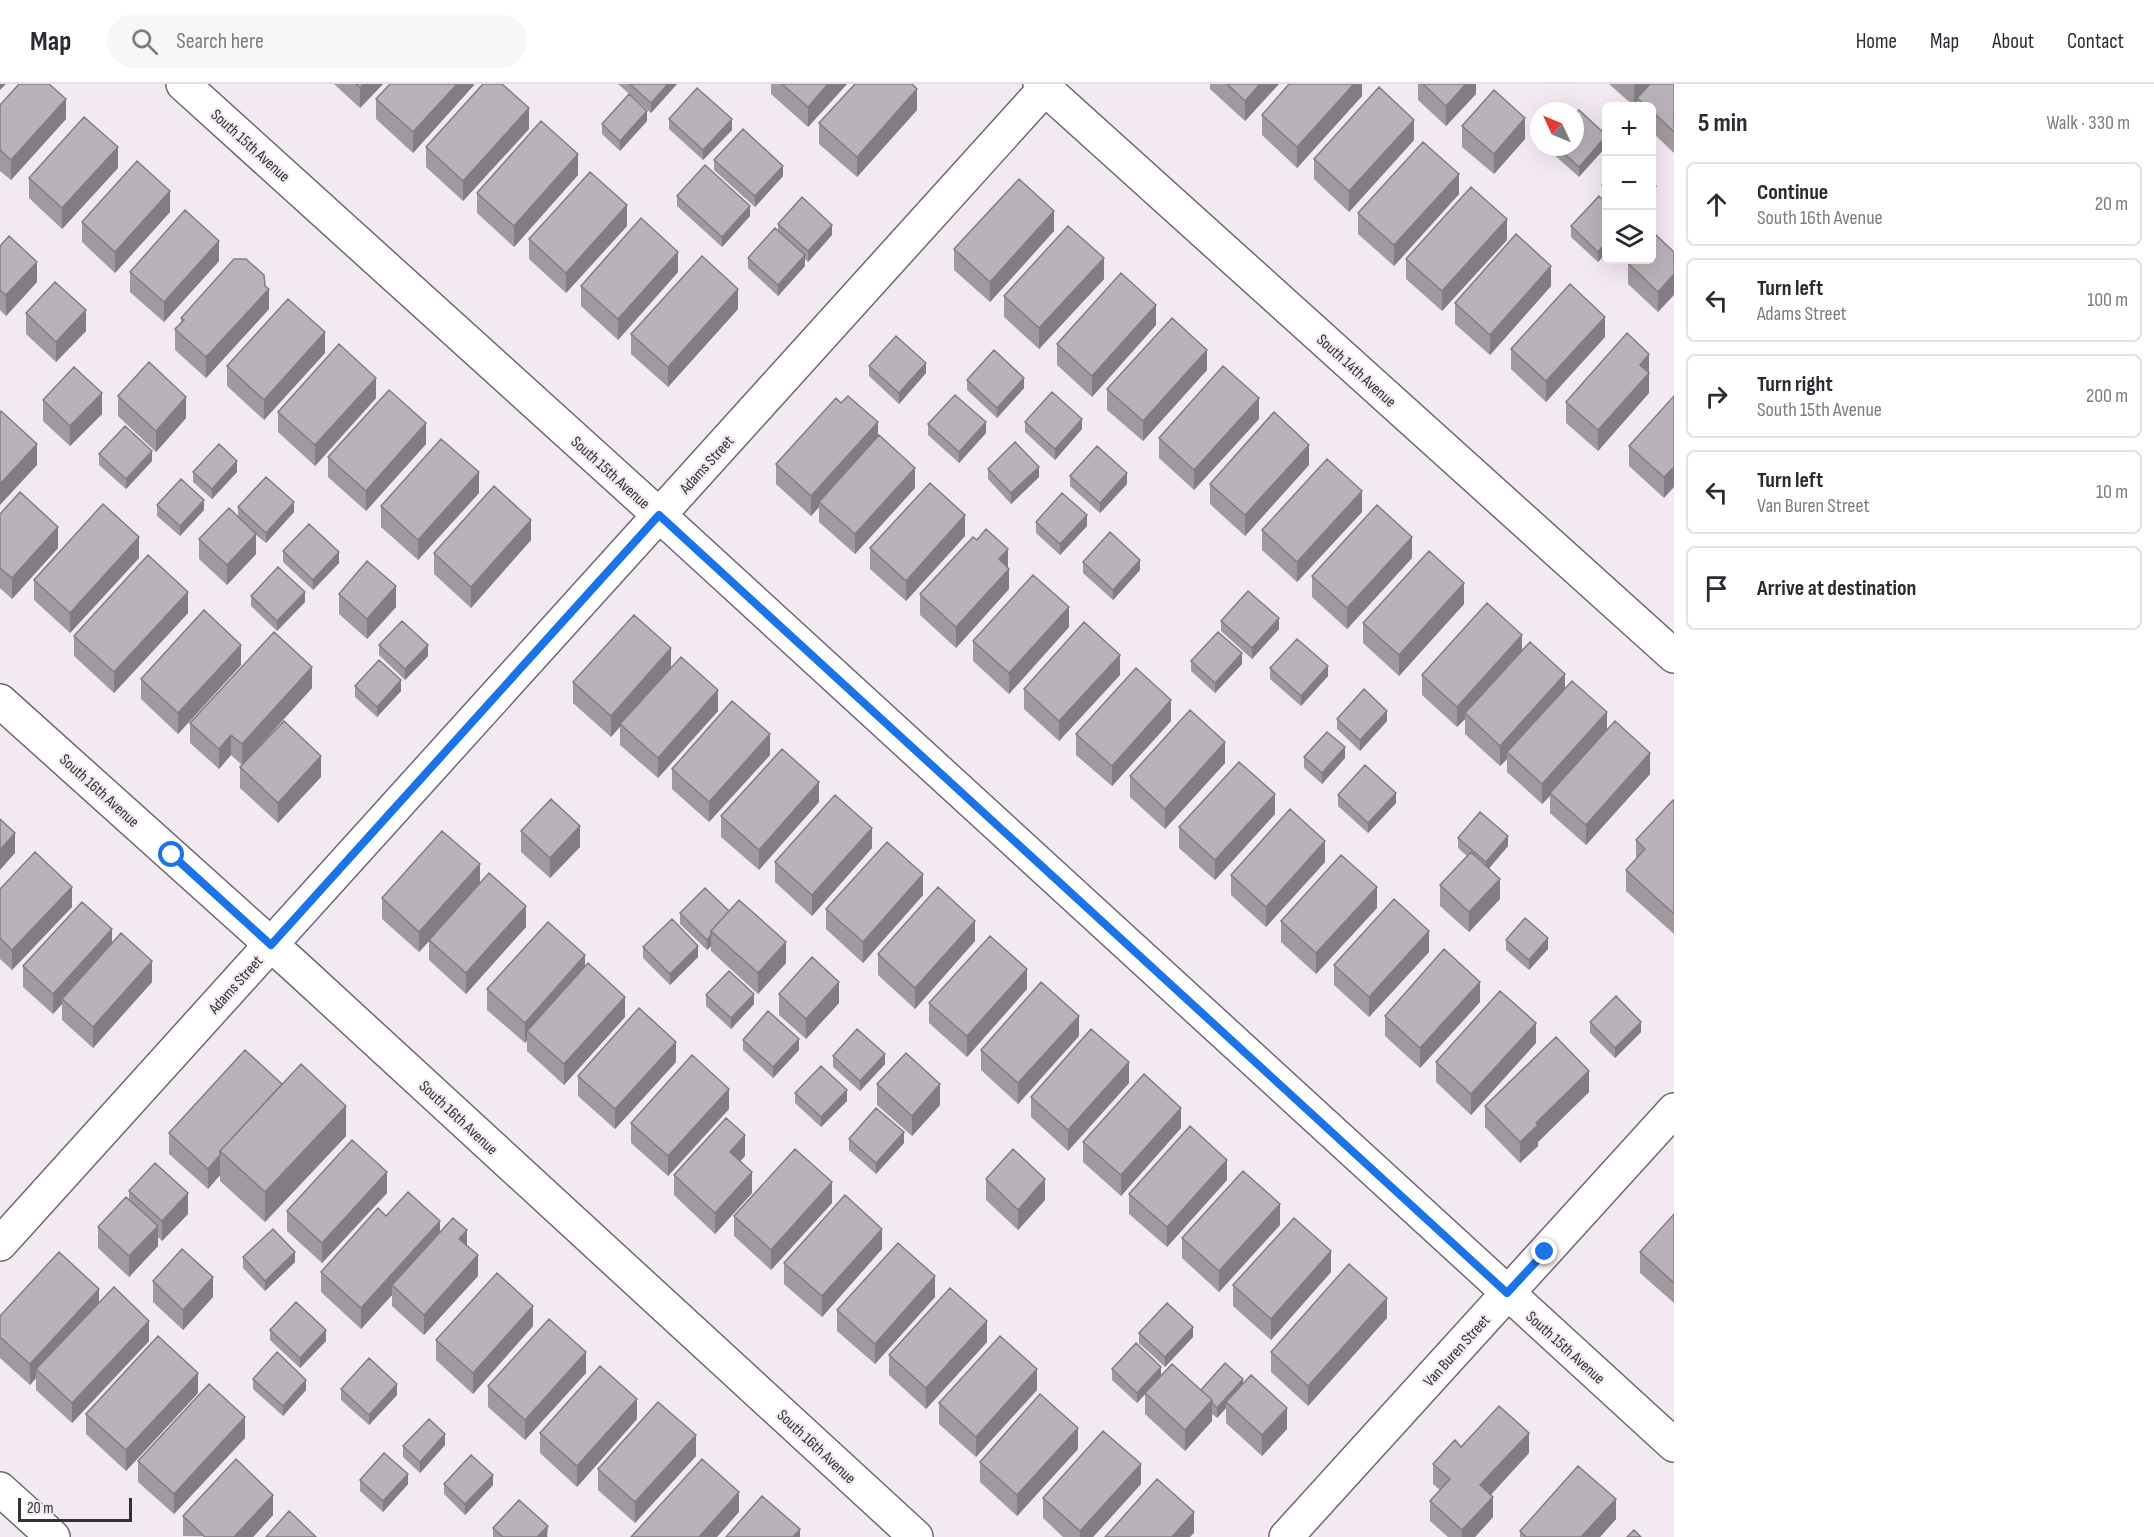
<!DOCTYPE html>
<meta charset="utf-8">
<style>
:root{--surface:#fff;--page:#f7f7f7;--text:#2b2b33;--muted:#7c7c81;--line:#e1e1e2}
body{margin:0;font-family:"Sofia Sans Condensed",sans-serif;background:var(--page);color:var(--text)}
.controls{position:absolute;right:18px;top:18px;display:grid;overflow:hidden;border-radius:9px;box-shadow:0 6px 24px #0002}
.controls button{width:54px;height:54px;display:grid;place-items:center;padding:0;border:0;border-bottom:2px solid var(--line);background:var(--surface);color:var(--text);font:30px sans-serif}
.compass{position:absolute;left:1530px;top:18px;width:54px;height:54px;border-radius:50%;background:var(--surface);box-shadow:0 6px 24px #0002;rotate:314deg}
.scale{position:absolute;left:18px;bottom:15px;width:114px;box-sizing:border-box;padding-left:6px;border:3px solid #343134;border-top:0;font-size:16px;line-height:21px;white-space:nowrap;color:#343134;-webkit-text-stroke:4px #f2e9f2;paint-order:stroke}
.stop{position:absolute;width:18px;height:18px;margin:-14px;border:4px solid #1a73e8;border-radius:50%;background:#fff}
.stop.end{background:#1a73e8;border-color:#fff;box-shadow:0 2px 6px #0008}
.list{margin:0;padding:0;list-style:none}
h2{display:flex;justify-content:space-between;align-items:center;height:78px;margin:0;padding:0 24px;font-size:26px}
h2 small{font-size:20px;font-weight:400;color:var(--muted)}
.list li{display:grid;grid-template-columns:39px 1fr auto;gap:18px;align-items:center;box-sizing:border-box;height:84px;margin:0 12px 12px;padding:0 12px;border:2px solid var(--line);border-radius:9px}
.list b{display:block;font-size:22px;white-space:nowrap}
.list p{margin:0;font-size:20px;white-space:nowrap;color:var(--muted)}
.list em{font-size:20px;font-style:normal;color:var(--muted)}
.icon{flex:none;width:33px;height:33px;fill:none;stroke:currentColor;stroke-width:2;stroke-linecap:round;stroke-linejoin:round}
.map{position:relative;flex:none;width:1674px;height:1453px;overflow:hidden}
header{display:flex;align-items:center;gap:36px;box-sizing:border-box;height:84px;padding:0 30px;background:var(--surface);border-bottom:2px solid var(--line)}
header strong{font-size:28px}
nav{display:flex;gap:33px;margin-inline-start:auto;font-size:21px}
.search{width:420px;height:54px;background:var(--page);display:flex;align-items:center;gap:15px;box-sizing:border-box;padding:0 21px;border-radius:33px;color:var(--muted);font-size:22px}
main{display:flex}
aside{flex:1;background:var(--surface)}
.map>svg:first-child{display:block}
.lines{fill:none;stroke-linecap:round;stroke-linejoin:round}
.street-casing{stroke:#706870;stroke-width:36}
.secondary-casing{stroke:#706870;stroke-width:36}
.street{stroke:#fff;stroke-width:33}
.secondary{stroke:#fff;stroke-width:33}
.wall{fill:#a099a0}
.shaded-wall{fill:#827d82}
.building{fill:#bab2ba;stroke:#827d82;stroke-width:1.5}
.route{stroke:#1a73e8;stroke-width:8}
.labels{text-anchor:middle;stroke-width:4.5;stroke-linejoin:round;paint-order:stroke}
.street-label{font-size:16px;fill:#343134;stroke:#f2e9f2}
</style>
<header>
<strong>Map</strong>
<div class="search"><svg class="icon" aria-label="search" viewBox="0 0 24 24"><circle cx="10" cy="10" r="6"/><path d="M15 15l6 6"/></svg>Search here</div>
<nav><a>Home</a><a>Map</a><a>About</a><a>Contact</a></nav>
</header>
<main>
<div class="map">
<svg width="1674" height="1453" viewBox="0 0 1674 1453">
<rect width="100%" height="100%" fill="#f2e9f2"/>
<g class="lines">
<g class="street-casing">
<path id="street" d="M183,0L659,431L1674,1361
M1040,0L1674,572
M0,617L296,883L916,1453
M0,1160L1049,0
M1286,1453L1674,1026"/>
</g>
<g class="secondary-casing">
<path id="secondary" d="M0,1405L53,1453"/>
</g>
<use href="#street" class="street"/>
<use href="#secondary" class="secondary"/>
</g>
<path class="wall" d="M334,0H383L360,24Z
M474,0V1L413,69L376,35V15Z
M618,0H677L651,29Z
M771,0H847L808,43L771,10Z
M1210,0H1279L1245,37L1210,5Z
M1362,0V12L1297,84L1262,51V31Z
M1418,0H1476V10L1446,42L1418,16Z
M1609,0H1674V69L1652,48V22H1637V19L1634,22Z
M0,21L66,35L11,96L0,87Z
M917,26L857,93L819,60V39Z
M1579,26V93L1551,68V63H1575Z
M669,35L732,46L703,76L669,45Z
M647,37L620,67L602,50V40Z
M1462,42L1525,55L1494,90L1462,63Z
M529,45L463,117L426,83V63Z
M1414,56L1349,128L1314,95V75Z
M714,76L783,92L755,123L714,86Z
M118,84L62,145L29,114V94Z
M578,91L514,163L477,129V109Z
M1606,97V116L1602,112V101Z
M1459,110L1394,182L1358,150V129Z
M677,112L750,132L722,163L677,122Z
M1606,119V169L1598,178L1571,153V142Z
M170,128L115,189L82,158V138Z
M778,140L832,151L808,178L805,175V182L778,212L748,184V174L778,147Z
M627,142L566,209L529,175V155Z
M1054,147L990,218L954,186V165Z
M1507,156L1442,227L1406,195V175Z
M0,162L37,198L6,232L0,226V235Z
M1674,168L1658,228L1628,200V179Z
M219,177L164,238L130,208V188Z
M678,188L618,256L581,222V202Z
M1104,195L1039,265L1004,233V212Z
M1551,202L1490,271L1455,240V219Z
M269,225L206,294L175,266V245L181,239V234Z
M738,225L668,303L631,270V250Z
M26,229L86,247L56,278L26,250Z
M1156,241L1092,313L1057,281V260Z
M1605,253L1546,318L1511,285V265Z
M325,269L264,336L227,302V282Z
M1649,270V309L1598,367L1566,339V318Z
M869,282L926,289L899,320L869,292Z
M1207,286L1143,357L1107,326V305Z
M967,296L1024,304L997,334L967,306Z
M118,312L186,334L156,368L118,332Z
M1674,312L1664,414L1629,382V362Z
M376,314L315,382L278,348V328Z
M43,316L102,330L70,362L43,337Z
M1259,335L1194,406L1159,374V354Z
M1025,338L1082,345L1055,376L1025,348Z
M928,340L986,349L959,379L928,351Z
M878,353L915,404L855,470L819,438V423L811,432L776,400V380Z
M426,360L366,427L328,393V373Z
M99,370L152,377L126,405L99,381Z
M1309,381L1245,452L1210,420V400Z
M988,385L1039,393L1011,420L988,395Z
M193,388H237L212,415L193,398Z
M1070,392L1127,400L1100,429L1070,402Z
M479,409L418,476L381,443V422Z
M157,421L204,426L180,452L157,432Z
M238,423L294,428L266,459L256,451V470L227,501L199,475V455L238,432Z
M1362,428L1297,498L1262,466V446Z
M0,430L58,464L12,515L0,504Z
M1036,438L1087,442L1060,471L1036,449Z
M965,452L906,517L870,485V464Z
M531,456L471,524L434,490V469Z
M283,467L339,479L313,506L283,478Z
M139,474L70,549L34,516V496Z
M1412,474L1347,545L1312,513V492Z
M1083,478L1140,486L1113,516L1083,489Z
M1008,484L1009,505L956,564L920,531V510Z
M339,510L396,523L367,555L339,530Z
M251,512L305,518L277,547L251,522Z
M1464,520L1399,592L1363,559V539Z
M188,529L114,609L74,572V552Z
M1221,537L1279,545L1252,575L1221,547Z
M1069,543L1009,610L973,577V557Z
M379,561L428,572L405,596L379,571Z
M1522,566L1565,604L1650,690L1586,761L1550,729V712L1542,720L1507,688V675L1500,682L1465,650V635L1457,643L1422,611V591Z
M1191,577L1242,580L1215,609L1191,587Z
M241,581L178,650L141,615V595Z
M671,584L718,627L658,694L620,661V642L611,653L573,619V598Z
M1270,584L1328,592L1301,622L1270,595Z
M1120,591L1059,657L1024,625V605Z
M355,602L401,607L377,633L355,613Z
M312,604L242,681L231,671L219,685L190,659V639Z
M1337,635L1387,637L1360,667L1337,645Z
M1171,637L1112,702L1076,671V650Z
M770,671L709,738L672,705V685Z
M1304,673L1345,674L1322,700L1304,684Z
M1225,679L1165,745L1130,713V692Z
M240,683L321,693L278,739L240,704Z
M1338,711L1396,719L1368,749L1338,722Z
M1674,717V850L1626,807V786L1636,776V756Z
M819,718L759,786L721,753V732Z
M1275,730L1215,796L1179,764V743Z
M521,747L580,763L550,794L521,768Z
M1458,754L1508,762L1489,784L1500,815L1469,848L1440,822V801L1467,772L1458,764Z
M872,764L812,832L775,798V778Z
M1325,778L1266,843L1231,811V791Z
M0,805L72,823L12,886L0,875Z
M923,811L863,879L826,845V825Z
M382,814L526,843L466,910L429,876V857L419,868L382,835Z
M1377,824L1316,890L1281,858V837Z
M729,827L786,879L758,910L711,867V862L707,866L680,840V829Z
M1506,856L1548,865L1529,886L1506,866Z
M975,857L915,925L878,891V870Z
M643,863L698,873L670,901L643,874Z
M1429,868L1369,933L1334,901V881Z
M23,882L152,898L93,964L62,936V920L53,930L23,903Z
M585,882L625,933L564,1001L527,967V956L525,959L487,926V905Z
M1027,905L967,973L929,939V919Z
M779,910L839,919L806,955L779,931Z
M706,911L754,920L731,945L706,922Z
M1480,918L1420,984L1385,952V932Z
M1590,938L1641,948L1615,974L1590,949Z
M1079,952L1018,1020L981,986V966Z
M743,956L799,966L773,994L743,966Z
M1536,959L1471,1031L1436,998V978Z
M833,972L885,980L860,1007L833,983Z
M676,978L615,1045L578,1012V992Z
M1129,999L1068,1067L1031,1033V1013Z
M282,1000L346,1052L265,1138L220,1097V1091L208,1105L169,1070V1049Z
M877,1000L940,1021L912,1052L877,1021Z
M1589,1008L1538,1058V1062L1520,1079L1485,1043V1022Z
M795,1009L847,1017L821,1043L795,1019Z
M729,1025L668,1092L631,1059V1039Z
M1181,1044L1121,1112L1083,1078V1058Z
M849,1055L904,1059L876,1090L849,1066Z
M745,1072L740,1077L752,1109L715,1150L674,1111V1091Z
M986,1095L1045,1116L1018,1146L986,1116Z
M1227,1096L1167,1163L1129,1130V1110Z
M129,1107L188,1130L162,1157L158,1153V1162L129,1193L98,1164V1143L129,1116Z
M387,1109L322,1179L287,1147V1127Z
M832,1119L771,1186L734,1152V1132Z
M1674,1130V1219L1640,1189V1168Z
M386,1132L440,1148L467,1161L478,1192L424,1251L392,1222V1211L361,1245L321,1208V1188Z
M1280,1141L1219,1208L1182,1174V1154Z
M882,1165L822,1233L784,1200V1179Z
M243,1173L295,1178L265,1207L243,1184Z
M1331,1188L1271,1256L1233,1222V1201Z
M153,1197L213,1213L183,1246L153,1218Z
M935,1213L875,1280L837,1247V1226Z
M99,1219L149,1257L72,1339L36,1306V1294L30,1301L0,1274V1232Z
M1387,1234L1308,1322L1271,1288V1268Z
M533,1242L473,1310L436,1276V1256Z
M270,1246L326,1257L300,1284L270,1256Z
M1139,1249L1193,1253L1165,1283L1139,1259Z
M987,1258L926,1325L889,1291V1271Z
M1112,1285L1161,1291L1201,1306L1243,1299L1287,1345L1262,1372L1226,1339V1324L1217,1334L1212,1330V1337L1185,1367L1145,1330V1310L1137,1319L1112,1296Z
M586,1289L525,1356L488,1323V1302Z
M253,1295L306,1306L283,1332L253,1305Z
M341,1305L397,1311L369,1341L341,1316Z
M1037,1306L976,1373L939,1340V1319Z
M198,1309L126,1387L86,1350V1330Z
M637,1335L577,1403L540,1369V1349Z
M245,1354L174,1430L138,1398V1377Z
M445,1361L420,1389L403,1373V1362Z
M1461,1363L1529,1369L1491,1411L1493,1433L1475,1453H1448L1430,1437V1417L1440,1406L1433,1400V1380Z
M1078,1365L1017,1432L980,1398V1378Z
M696,1372L635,1439L598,1406V1385Z
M360,1396L408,1400L383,1428L360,1407Z
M444,1400L493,1401L465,1431L444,1410Z
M1141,1400L1093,1453H1063L1043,1434V1414Z
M273,1431L253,1453L183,1452V1432Z
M1616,1435L1600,1453H1520V1447Z
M493,1444L548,1452L547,1453H493Z"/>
<path class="shaded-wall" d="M0,0H6L0,6Z
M364,0H383L360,24V4Z
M457,0H474V1L413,69V48Z
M668,0H677L651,29V19Z
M828,0H847L808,43V23Z
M1260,0H1279L1245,37V17Z
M1354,0H1362V12L1297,84V63Z
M1466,0H1476V10L1446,42V22Z
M1636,0H1654L1637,14V19L1634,22V2Z
M917,5V26L857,93V73Z
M66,15V35L11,96V76Z
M529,24V45L463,117V97Z
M647,27V37L620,67V57Z
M1525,34V55L1494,90V70Z
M732,35V46L703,76V66Z
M1414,36V56L1349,128V107Z
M1606,52V63L1579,93V83Z
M118,63V84L62,145V124Z
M578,70V91L514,163V142Z
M783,82V92L755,123V112Z
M1459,90V110L1394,182V161Z
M1656,102V113L1652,117V107Z
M170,107V128L115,189V168Z
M627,121V142L566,209V189Z
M750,122V132L722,163V153Z
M1054,127V147L990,218V198Z
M1507,135V156L1442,227V207Z
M832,141V151L808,178V167Z
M219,157V177L164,238V218Z
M1606,158V169L1598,178V168Z
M678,168V188L618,256V235Z
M805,171V182L778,212V201Z
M1104,174V195L1039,265V244Z
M37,178V198L6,232V211Z
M1551,182V202L1490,271V251Z
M1674,190V211L1658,228V208Z
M269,205V225L206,294V273Z
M738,205V225L668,303V283Z
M1156,221V241L1092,313V292Z
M86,226V247L56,278V258Z
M1605,233V253L1546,318V297Z
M325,248V269L264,336V316Z
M1207,266V286L1143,357V337Z
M1649,270V309L1598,367V346L1640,281Z
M926,279V289L899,320V309Z
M376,294V314L315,382V361Z
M1024,294V304L997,334V324Z
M102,309V330L70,362V342Z
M186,313V334L156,368V347Z
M1259,314V335L1194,406V386Z
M1082,335V345L1055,376V365Z
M878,338V359L819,418V423L811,432V412Z
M986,338V349L959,379V368Z
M426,339V360L366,427V407Z
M37,360V381L0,421V400Z
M1309,361V381L1245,452V431Z
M152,367V377L126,405V395Z
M237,377V388L212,415V405Z
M1039,383V393L1011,420V409Z
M1674,383V403L1664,414V393Z
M915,384V404L855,470V450Z
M479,388V409L418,476V456Z
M1127,389V400L1100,429V419Z
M1362,407V428L1297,498V478Z
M204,416V426L180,452V442Z
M294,418V428L266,459V449Z
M965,431V452L906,517V497Z
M1087,431V442L1060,471V460Z
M531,436V456L471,524V503Z
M58,443V464L12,515V494Z
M256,450V470L227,501V481Z
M139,453V474L70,549V529Z
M1412,453V474L1347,545V524Z
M1008,465V486L999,475Z
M339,468V479L313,506V496Z
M1140,476V486L1113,516V506Z
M1009,485V505L956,564V543Z
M1464,499V520L1399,592V571Z
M396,502V523L367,555V535Z
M188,508V529L114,609V588Z
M305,508V518L277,547V537Z
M1069,523V543L1009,610V589Z
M1279,534V545L1252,575V564Z
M1522,551V572L1465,629V635L1457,643V623Z
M241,561V581L178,650V629Z
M428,561V572L405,596V585Z
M671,564V585L611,653V632Z
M1242,569V580L1215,609V599Z
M1120,571V591L1059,657V637Z
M1328,582V592L1301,622V612Z
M312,583V604L242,681V660Z
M1565,590V611L1507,668V675L1500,682V662Z
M401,596V607L377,633V623Z
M718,606V627L658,694V674Z
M1171,616V637L1112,702V682Z
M1387,627V637L1360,667V656Z
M1607,628V649L1550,709V712L1542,720V700Z
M770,650V671L709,738V718Z
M231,651V671L219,685V665Z
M1225,658V679L1165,745V725Z
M1345,663V674L1322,700V689Z
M1650,669V690L1586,761V741Z
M321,672V693L278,739V719Z
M819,698V718L759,786V766Z
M1396,709V719L1368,749V739Z
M1275,710V730L1215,796V776Z
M580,742V763L550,794V774Z
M872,744V764L812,832V811Z
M15,749V769L0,786V766Z
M1508,752V762L1486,788V778Z
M1325,757V778L1266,843V823Z
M480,780V801L419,868V848Z
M923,790V811L863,879V858Z
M1500,795V815L1469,848V828Z
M72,803V823L12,886V866Z
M1377,803V824L1316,890V869Z
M526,822V843L466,910V889Z
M975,837V857L915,925V904Z
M112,845V866L62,915V920L53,930V910Z
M1429,847V868L1369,933V913Z
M711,851V862L707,866V856Z
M1548,854V865L1529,886V876Z
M786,858V879L758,910V889Z
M698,862V873L670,901V890Z
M585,871V892L527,947V956L525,959V939Z
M152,877V898L93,964V943Z
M1027,885V905L967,973V952Z
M839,898V919L806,955V935Z
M1480,898V918L1420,984V964Z
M754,910V920L731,945V934Z
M625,913V933L564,1001V980Z
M1079,932V952L1018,1020V999Z
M1641,938V948L1615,974V964Z
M1536,939V959L1471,1031V1010Z
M799,955V966L773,994V983Z
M676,958V978L615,1045V1025Z
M885,970V980L860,1007V997Z
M1129,978V999L1068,1067V1046Z
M1589,987V1008L1538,1058V1062L1520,1079V1058L1536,1039Z
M940,1000V1021L912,1052V1032Z
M729,1005V1025L668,1092V1072Z
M847,1006V1017L821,1043V1033Z
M346,1022V1052L265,1138V1108Z
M1181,1024V1044L1121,1112V1091Z
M904,1048V1059L876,1090V1079Z
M745,1051V1072L730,1088V1068Z
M220,1071V1091L208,1105V1085Z
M1227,1076V1096L1167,1163V1143Z
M387,1088V1109L322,1179V1159Z
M752,1088V1109L715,1150V1129Z
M1045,1095V1116L1018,1146V1126Z
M832,1098V1119L771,1186V1166Z
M188,1109V1130L162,1157V1137Z
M1280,1120V1141L1219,1208V1187Z
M440,1137V1157L392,1201V1211L361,1245V1224Z
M158,1142V1162L129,1193V1172Z
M882,1145V1165L822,1233V1212Z
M467,1146V1166L459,1155Z
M1331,1167V1188L1271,1256V1235Z
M295,1168V1178L265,1207V1197Z
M478,1171V1192L424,1251V1231Z
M935,1192V1213L875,1280V1260Z
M213,1193V1213L183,1246V1226Z
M99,1205V1225L36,1285V1294L30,1301V1280Z
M1387,1214V1234L1308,1322V1302Z
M533,1222V1242L473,1310V1289Z
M149,1237V1257L72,1339V1319Z
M987,1237V1258L926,1325V1304Z
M1193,1243V1253L1165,1283V1273Z
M326,1246V1257L300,1284V1274Z
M586,1268V1289L525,1356V1336Z
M1161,1283V1293L1137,1319V1309Z
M1037,1285V1306L976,1373V1353Z
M198,1289V1309L126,1387V1366Z
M1243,1295V1305L1226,1318V1324L1217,1334V1324Z
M306,1296V1306L283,1332V1322Z
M397,1300V1311L369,1341V1331Z
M637,1315V1335L577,1403V1382Z
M1212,1316V1337L1185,1367V1346Z
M1287,1324V1345L1262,1372V1351Z
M245,1333V1354L174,1430V1410Z
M1078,1344V1365L1017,1432V1411Z
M1529,1349V1369L1480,1422V1401Z
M445,1350V1361L420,1389V1378Z
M696,1351V1372L635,1439V1418Z
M1141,1380V1400L1093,1453H1080V1447Z
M408,1390V1400L383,1428V1417Z
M493,1391V1401L465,1431V1420Z
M739,1408V1428L717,1453H699Z
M273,1411V1431L253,1453H234Z
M1493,1413V1433L1475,1453H1462V1446Z
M1616,1415V1435L1600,1453H1581Z
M1194,1428V1449L1190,1453H1172Z
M548,1442L547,1453H537Z
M800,1445V1453H793Z"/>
<path class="building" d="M19,0H49L66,15L11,76L0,66V21Z
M356,0H364L360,4Z
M390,0H457L413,48L376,15Z
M483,0H502L529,24L463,97L426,63Z
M630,0H668L651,19Z
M782,0H828L808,23Z
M855,0H912L917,5L857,73L819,39Z
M1227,0H1260L1245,17Z
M1289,0H1354L1297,63L1262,31Z
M1423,0H1466L1446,22Z
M1650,0H1674V48L1652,27V22H1646L1637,14Z
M1379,3L1414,36L1349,107L1314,75Z
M697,4L732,35L703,66L669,35Z
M1494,6L1525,34L1494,70L1462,42Z
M629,10L647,27L620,57L602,40Z
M1579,26L1606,51V52L1579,83L1557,63H1575V30Z
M84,33L118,63L62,124L29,94Z
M541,37L578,70L514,142L477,109Z
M743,45L783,82L755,112L714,76Z
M1423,58L1459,90L1394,161L1358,129Z
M137,77L170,107L115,168L82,138Z
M705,81L750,122L722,153L677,112Z
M590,88L627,121L566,189L529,155Z
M1019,95L1054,127L990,198L954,165Z
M1606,97V105L1602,101Z
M1652,98L1656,102L1652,107Z
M1471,103L1507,135L1442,207L1406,175Z
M1599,112L1606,119V158L1598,168L1571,142Z
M802,113L832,141L808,167L778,140Z
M185,126L219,157L164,218L130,188Z
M641,134L678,168L618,235L581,202Z
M1068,142L1104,174L1039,244L1004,212Z
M775,144L805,171L778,201L748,174Z
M1516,150L1551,182L1490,251L1455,219Z
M1655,150L1674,168V190L1658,208L1628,179L1631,176H1652V154Z
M9,152L37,178L6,211L0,206V162Z
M702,172L738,205L668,283L631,250Z
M234,175H246L264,191L265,202L269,205L206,273L175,245L184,236L181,234Z
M1121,189L1156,221L1092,292L1057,260Z
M55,198L86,226L56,258L26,229Z
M1570,200L1605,233L1546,297L1511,265Z
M288,215L325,248L264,316L227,282Z
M1172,234L1207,266L1143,337L1107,305Z
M1627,249L1649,270L1640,281L1649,289L1598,346L1566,318Z
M896,252L926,279L899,309L869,282Z
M339,260L376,294L315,361L278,328Z
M994,266L1024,294L997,324L967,296Z
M149,278L186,313L156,347L118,312Z
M1223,282L1259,314L1194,386L1159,354Z
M74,283L102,309L70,342L43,316Z
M389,306L426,339L366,407L328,373Z
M1052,308L1082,335L1055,365L1025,338Z
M955,311L986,338L959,368L928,340Z
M848,312L878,338L811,412L776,380L836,314L841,319Z
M1674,312V383L1664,393L1629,362Z
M1,327L37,360L0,400V328Z
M1274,328L1309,361L1245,431L1210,400Z
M125,342L152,367L126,395L99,370Z
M879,351L915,384L855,450L819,418Z
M441,355L479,388L418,456L381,422Z
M1015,358L1039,383L1011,409L988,385Z
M219,360L237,377L212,405L193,388Z
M1097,362L1127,389L1100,419L1070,392Z
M1327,375L1362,407L1297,478L1262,446Z
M266,393L294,418L266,449L238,423Z
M181,395L204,416L180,442L157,421Z
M930,399L965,431L906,497L870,464Z
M494,402L531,436L471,503L434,469Z
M20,408L58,443L12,494L0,484V430Z
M1062,409L1087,431L1060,460L1036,438Z
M103,420L139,453L70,529L34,496Z
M1377,421L1412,453L1347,524L1312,492Z
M229,424L256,450L227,481L199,455Z
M309,440L339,468L313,496L283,467Z
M986,445L1008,465L999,475L1009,485L956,543L920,510L973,453L977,456Z
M1110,448L1140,476L1113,506L1083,478Z
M1429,467L1464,499L1399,571L1363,539Z
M148,471L188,508L114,588L74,552Z
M367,477L396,502L367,535L339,510Z
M278,483L305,508L277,537L251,512Z
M1033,491L1069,523L1009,589L973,557Z
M1248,507L1279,534L1252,564L1221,537Z
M1487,519L1522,551L1457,623L1422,591Z
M204,526L241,561L178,629L141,595Z
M634,531L671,564L611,632L573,598Z
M402,537L428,561L405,585L379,561Z
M1084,538L1120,571L1059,637L1024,605Z
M274,548L312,583L242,660L231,651L219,665L190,639Z
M1218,548L1242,569L1215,599L1191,577Z
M1297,555L1328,582L1301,612L1270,584Z
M1530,558L1565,590L1500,662L1465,629Z
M681,573L718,606L658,674L620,640Z
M379,576L401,596L377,623L355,602Z
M1136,584L1171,616L1112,682L1076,650Z
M1572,597L1607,628L1542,700L1507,668Z
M1364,605L1387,627L1360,656L1337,635Z
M732,617L770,650L709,718L672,685Z
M1190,626L1225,658L1165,725L1130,692Z
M284,637L321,672L278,719L240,683Z
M1615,637L1650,669L1586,741L1550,709Z
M1327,648L1345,663L1322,689L1304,673Z
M782,665L819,698L759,766L721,732Z
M1239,678L1275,710L1215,776L1179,743Z
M1365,681L1396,709L1368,739L1338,711Z
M835,711L872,744L812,811L775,778Z
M551,715L580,742L550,774L521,747Z
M1673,716L1674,717V830L1626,786L1645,765L1636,756Z
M1290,725L1325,757L1266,823L1231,791Z
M1480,728L1508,752L1486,778L1458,754Z
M0,735L15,749L0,766Z
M442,747L480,780L419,848L382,814Z
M887,758L923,790L863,858L826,825Z
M35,768L72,803L12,866L0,854V805Z
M1471,768L1500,795L1469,828L1440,801Z
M1341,771L1377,803L1316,869L1281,837Z
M489,789L526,822L466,889L429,856Z
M938,803L975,837L915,904L878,870Z
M705,804L729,827L711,847V851L707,856L680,829Z
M1394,815L1429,847L1369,913L1334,881Z
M739,816L786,858L758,889L711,847Z
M82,818L112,845L53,910L23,882Z
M1525,834L1548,854L1529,876L1506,856Z
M672,835L698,862L670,890L643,863Z
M548,838L585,871L525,939L487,905Z
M121,849L152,877L93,943L62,915Z
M990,852L1027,885L967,952L929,919Z
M1444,865L1480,898L1420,964L1385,932Z
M812,873L839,898L806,935L779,910Z
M588,879L625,913L564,980L527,947Z
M729,887L754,910L731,934L706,911Z
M1041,898L1079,932L1018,999L981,966Z
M1500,907L1536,939L1471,1010L1436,978Z
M1616,912L1641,938L1615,964L1590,938Z
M639,924L676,958L615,1025L578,992Z
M768,927L799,955L773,983L743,956Z
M857,945L885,970L860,997L833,972Z
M1091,945L1129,978L1068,1046L1031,1013Z
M1556,953L1589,987L1536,1039L1538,1041L1520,1058L1485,1022Z
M245,966L282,1000L220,1067V1071L208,1085L169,1049Z
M906,969L940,1000L912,1032L877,1000Z
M692,971L729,1005L668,1072L631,1039Z
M301,980L346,1022L265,1108L220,1067Z
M821,982L847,1006L821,1033L795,1009Z
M1144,990L1181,1024L1121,1091L1083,1058Z
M876,1024L904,1048L876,1079L849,1055Z
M726,1034L745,1051L730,1068L752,1088L715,1129L674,1091Z
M1190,1042L1227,1076L1167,1143L1129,1110Z
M352,1056L387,1088L322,1159L287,1127Z
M795,1065L832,1098L771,1166L734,1132Z
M1013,1065L1045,1095L1018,1126L986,1095Z
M155,1079L188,1109L162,1137L129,1107Z
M1243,1087L1280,1120L1219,1187L1182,1154Z
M408,1108L440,1137L361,1224L321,1188L378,1124L386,1132Z
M845,1111L882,1145L822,1212L784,1179Z
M126,1113L158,1142L129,1172L98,1143Z
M1674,1130V1199L1640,1168Z
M453,1134L467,1146L459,1155L478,1171L424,1231L392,1201Z
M1294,1134L1331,1167L1271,1235L1233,1201Z
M273,1145L295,1168L265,1197L243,1173Z
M898,1159L935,1192L875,1260L837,1226Z
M182,1165L213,1193L183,1226L153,1197Z
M59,1168L99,1205L30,1280L0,1253V1232Z
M1349,1180L1387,1214L1308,1302L1271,1268Z
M497,1189L533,1222L473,1289L436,1256Z
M114,1203L149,1237L72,1319L36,1285Z
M950,1204L987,1237L926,1304L889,1271Z
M296,1218L326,1246L300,1274L270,1246Z
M1167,1219L1193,1243L1165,1273L1139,1249Z
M549,1235L586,1268L525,1336L488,1302Z
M158,1252L198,1289L126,1366L86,1330Z
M1000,1252L1037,1285L976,1353L939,1319Z
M1136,1259L1161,1283L1137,1309L1112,1285Z
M277,1268L306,1296L283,1322L253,1295Z
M369,1274L397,1300L369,1331L341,1305Z
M1225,1279L1243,1295L1217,1324L1212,1319V1316L1201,1306Z
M1172,1280L1212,1316L1185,1346L1145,1309Z
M600,1282L637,1315L577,1382L540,1349Z
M1251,1291L1287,1324L1262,1351L1226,1318Z
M209,1300L245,1333L174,1410L138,1377Z
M1040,1310L1078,1344L1017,1411L980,1378Z
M658,1318L696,1351L635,1418L598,1385Z
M1499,1322L1529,1349L1480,1401L1493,1413L1462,1446L1430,1417L1450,1395L1433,1380L1455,1356L1461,1363Z
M429,1335L445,1350L420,1378L403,1362Z
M1103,1347L1141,1380L1080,1447L1043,1414Z
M384,1369L408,1390L383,1417L360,1396Z
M471,1371L493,1391L465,1420L444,1400Z
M236,1375L273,1411L234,1453H205L183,1432Z
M702,1375L739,1408L699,1453H631Z
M1578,1382L1616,1415L1581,1453H1526L1520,1447Z
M1157,1395L1194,1428L1172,1453H1105Z
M762,1412L800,1445L793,1453H726Z
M519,1416L548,1442L537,1453H503L493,1444Z
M289,1427L316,1453H266Z
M1634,1446L1641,1453H1627Z"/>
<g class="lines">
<path class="route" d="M172,771L271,861L659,431L1507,1209L1545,1168"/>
</g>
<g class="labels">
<g class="street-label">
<text transform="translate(251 61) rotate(42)" y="6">South 15th Avenue</text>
<text transform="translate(1357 286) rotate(42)" y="6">South 14th Avenue</text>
<text transform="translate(706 380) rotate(-48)" y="6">Adams Street</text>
<text transform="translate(611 388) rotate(42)" y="6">South 15th Avenue</text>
<text transform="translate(100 706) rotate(42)" y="6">South 16th Avenue</text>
<text transform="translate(235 900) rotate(-48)" y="6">Adams Street</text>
<text transform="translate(459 1033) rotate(43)" y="6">South 16th Avenue</text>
<text transform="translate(1566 1263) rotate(42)" y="6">South 15th Avenue</text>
<text transform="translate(1456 1266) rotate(-48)" y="6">Van Buren Street</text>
<text transform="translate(817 1362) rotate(43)" y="6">South 16th Avenue</text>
</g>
</g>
</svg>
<div class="controls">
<button>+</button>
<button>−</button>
<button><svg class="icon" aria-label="layers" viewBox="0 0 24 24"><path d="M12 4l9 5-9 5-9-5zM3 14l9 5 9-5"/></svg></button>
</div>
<svg class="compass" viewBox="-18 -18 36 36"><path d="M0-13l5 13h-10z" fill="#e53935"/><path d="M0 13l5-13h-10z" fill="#7c7c81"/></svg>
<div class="scale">20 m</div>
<div class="stop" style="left:172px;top:771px"></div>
<div class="stop end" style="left:1545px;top:1168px"></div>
</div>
<aside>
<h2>5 min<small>Walk · 330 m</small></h2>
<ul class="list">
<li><svg class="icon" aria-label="ahead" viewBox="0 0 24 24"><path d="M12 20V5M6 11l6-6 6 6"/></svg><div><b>Continue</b><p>South 16th Avenue</p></div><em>20 m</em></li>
<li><svg class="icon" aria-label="left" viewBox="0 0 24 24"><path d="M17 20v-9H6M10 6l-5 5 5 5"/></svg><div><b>Turn left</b><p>Adams Street</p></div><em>100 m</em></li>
<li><svg class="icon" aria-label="right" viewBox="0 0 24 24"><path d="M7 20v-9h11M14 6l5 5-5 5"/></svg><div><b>Turn right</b><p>South 15th Avenue</p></div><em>200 m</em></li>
<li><svg class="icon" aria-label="left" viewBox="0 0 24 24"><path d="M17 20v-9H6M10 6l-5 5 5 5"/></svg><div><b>Turn left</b><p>Van Buren Street</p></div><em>10 m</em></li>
<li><svg class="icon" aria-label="arrive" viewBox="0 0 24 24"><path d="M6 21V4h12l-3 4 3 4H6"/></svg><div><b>Arrive at destination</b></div></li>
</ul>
</aside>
</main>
